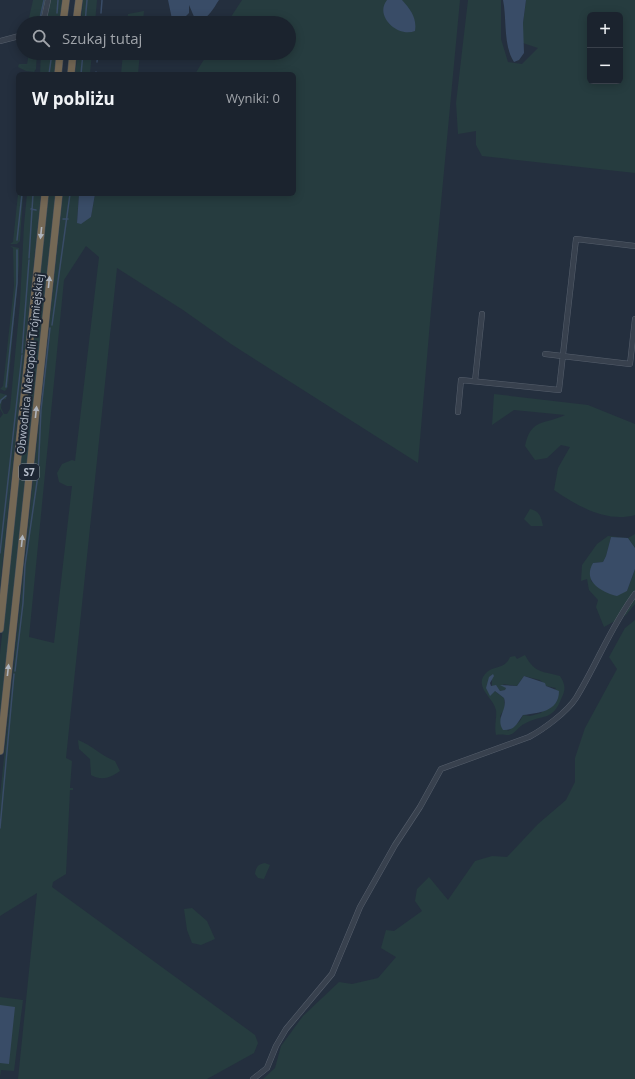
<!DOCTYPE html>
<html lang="pl">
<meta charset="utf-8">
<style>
:root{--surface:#1b232e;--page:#282f3a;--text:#f1f3f6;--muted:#a0a4aa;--line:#39404a}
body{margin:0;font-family:"Open Sans",sans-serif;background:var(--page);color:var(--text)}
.controls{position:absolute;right:12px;top:12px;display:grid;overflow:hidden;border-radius:6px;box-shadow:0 2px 10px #0003}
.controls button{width:36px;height:36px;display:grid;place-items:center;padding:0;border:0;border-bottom:1px solid var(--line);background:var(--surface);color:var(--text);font:20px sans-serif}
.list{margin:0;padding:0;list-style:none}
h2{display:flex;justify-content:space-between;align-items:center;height:52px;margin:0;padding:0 16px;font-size:17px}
h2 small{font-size:13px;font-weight:400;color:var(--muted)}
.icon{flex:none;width:22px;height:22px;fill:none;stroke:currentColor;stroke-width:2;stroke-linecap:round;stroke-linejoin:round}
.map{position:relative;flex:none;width:635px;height:1079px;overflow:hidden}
.search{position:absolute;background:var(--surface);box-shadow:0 2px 10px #0003;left:16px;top:16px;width:280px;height:44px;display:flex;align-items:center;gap:10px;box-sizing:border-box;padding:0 14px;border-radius:22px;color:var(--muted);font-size:15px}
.panel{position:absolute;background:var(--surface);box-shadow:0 2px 10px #0003;left:16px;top:72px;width:280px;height:124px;border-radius:6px}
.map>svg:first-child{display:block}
.green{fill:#263c3f;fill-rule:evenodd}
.water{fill:#394c67}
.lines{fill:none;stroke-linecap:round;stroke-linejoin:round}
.stream{stroke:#394c67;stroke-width:1.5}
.minor-casing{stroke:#565f6c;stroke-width:6}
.highway-casing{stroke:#434c59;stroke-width:8}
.minor{stroke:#38414e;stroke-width:5}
.highway{stroke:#746855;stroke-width:7}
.oneway{fill:#aeb4bd}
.labels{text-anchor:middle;stroke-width:4;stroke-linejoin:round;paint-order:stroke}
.shield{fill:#1d2633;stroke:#878f9c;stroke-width:1}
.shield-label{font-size:10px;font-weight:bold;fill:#b4bcc9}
.street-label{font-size:11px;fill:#b4bcc9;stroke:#1d2633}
</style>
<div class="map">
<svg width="635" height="1079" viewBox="0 0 635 1079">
<rect width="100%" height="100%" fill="#242f3e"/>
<path class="green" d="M33,0H46L41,23H35L29,18Z
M50,0H62L60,23H45Z
M83,0H97L95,23H81Z
M242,0H460L431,310L418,463L231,344L183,310L117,268L66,758L72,761L70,788H73V790H70L66,874L53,882L52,887L255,1035L258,1043L254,1053L207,1079H18L37,893L0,916V796L63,194H79L77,223L91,217L95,194H294V74H195L208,53H289V23H227ZM86,246L99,257L75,461L72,460L62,464L57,473L59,482L67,486H72L54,643L29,637L64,280Z
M468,0H501V39L508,62L522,64L538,48L523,43V23L526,0H635V173L482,156L476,145V131L458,134L456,103ZM590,15H620V81H590Z
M144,11L143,23H127L128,14Z
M29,53H37L36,69L34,72L26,71L18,67L19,64H27Z
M41,53H56L54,74H40Z
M78,53H92L90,74H75Z
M123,53H140L138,74H121Z
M18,194H23L20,241L17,244H10L13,242Z
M27,194H41L0,587V418L3,414L0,409V393L7,395L6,399L2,400L1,408L4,414H7L10,409L20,303L24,225Z
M48,194H56L0,729V654Z
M10,246L19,248V266L8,387L5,391L0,389L3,386L14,286L13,248Z
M494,394L588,405L635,424V515C607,523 577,506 554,490L558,468L570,447L561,445L547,458L535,460L525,446C531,418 544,425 565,415L514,410L492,425Z
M530,509C540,511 541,517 543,526H531L524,519Z
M635,534V548L628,538L611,537L606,556L603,562L593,563L591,581L608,593L627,591L635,569V604L626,615L604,627L596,607L598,600L589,590L587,579L581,581L582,565L597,544L608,536L628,538Z
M635,620V1079H263L275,1068L281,1046L303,1016L339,982L352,984L378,978L396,957L381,948L386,930L394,931L422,911L415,901L417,889L429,877L448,900L475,861L492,856L507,857L538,824L566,800L575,782V758L585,728L617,669L609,657L625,628Z
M525,655C535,674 543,671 560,676C565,684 566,689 562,697C552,723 543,713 524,724C519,726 515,734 509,735C504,735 501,734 496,735C494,726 497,718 496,710C493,697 472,686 487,672C492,667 502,668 507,662C508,661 509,659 510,657L515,656L517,659ZM524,676L540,680L546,686L556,688L541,713L530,716L523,715L520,721L508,731L500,716L505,708L504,698L495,691L491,693L489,677L492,680V686L500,691L505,690L506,688L503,684L517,686Z
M78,740C92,745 101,756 115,761L120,771C110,778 102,781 91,775L90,759L79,749Z
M265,863L270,865L264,879L258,878L255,874C256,867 258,864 265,863Z
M192,908L207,921L215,939L201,945L192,943L187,930L184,909Z
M0,997L23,1000L14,1071L1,1070L0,1077Z"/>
<path class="water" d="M168,0H219C213,9 209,18 198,21L195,19L189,5V13L182,20L178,21L172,19Z
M387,0H402C411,10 417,18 415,31C398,38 374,16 387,0Z
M503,0H526L523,23L524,53L519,60L514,62C503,45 507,19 503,0Z
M79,194H95L91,217L81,224L77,223Z
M611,537L628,538L635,548V569L627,591L617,596C602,592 582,582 593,563L603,562L606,556Z
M493,674L494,676L490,683L491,686L496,685L500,691L505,690L506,688L500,685L517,686L524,676L545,683L546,686L559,691C559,712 538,713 523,715C517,723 515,731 503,730C495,718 508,710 504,698L495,691L490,696L486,688L489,677Z
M0,1005L15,1007L9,1064L0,1063Z"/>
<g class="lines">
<path class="stream" d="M57,13L58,0
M101,13L102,0
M39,23L44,0
M55,23L56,18
M85,23L87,0
M100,23V21
M97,62L98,53
M49,74L52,53
M81,74L83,53
M96,74V72
M31,209L36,210
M63,219H68
M17,240L22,194
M29,258L33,194
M52,325L70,194
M22,353L29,260
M6,387L17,283V250
M0,403L1,400L6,396
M0,553L22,355
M15,671L23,603L25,565L38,475L41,410L50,328
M0,828L14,674"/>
<g class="minor-casing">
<path id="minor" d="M43,23L48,0
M0,41L23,35
M545,354L630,364L635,319
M475,381L482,314
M458,412L461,380L559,390L576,239L635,246
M253,1079L267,1068L276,1046L286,1029L332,974L360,907L395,845L420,807L441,769L529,737C544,729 567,712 576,698C597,664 611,626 635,594"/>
</g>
<g class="highway-casing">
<path id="highway" d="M63,23L66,0
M76,23L79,0
M58,74L60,53
M71,74L73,53
M0,629L45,194
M0,751L59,194"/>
</g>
<use href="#minor" class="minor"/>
<use href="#highway" class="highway"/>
</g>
<defs><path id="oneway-solid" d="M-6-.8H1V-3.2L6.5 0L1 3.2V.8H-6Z"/></defs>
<g class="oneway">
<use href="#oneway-solid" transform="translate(41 233) rotate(96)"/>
<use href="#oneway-solid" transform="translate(49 282) rotate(-84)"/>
<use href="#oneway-solid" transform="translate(36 412) rotate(-84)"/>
<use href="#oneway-solid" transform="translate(22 541) rotate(-84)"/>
<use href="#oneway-solid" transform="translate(8 670) rotate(-84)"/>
</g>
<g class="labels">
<rect class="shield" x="19" y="464" width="20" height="16" rx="3"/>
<g class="shield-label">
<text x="29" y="476">S7</text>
</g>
<g class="street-label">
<text transform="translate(30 364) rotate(-84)" y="4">Obwodnica Metropolii Trójmiejskiej</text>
</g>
</g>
</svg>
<div class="controls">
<button>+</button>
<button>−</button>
</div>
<div class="search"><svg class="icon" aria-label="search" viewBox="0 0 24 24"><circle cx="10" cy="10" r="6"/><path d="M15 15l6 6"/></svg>Szukaj tutaj</div>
<section class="panel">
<h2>W pobliżu<small>Wyniki: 0</small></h2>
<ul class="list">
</ul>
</section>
</div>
